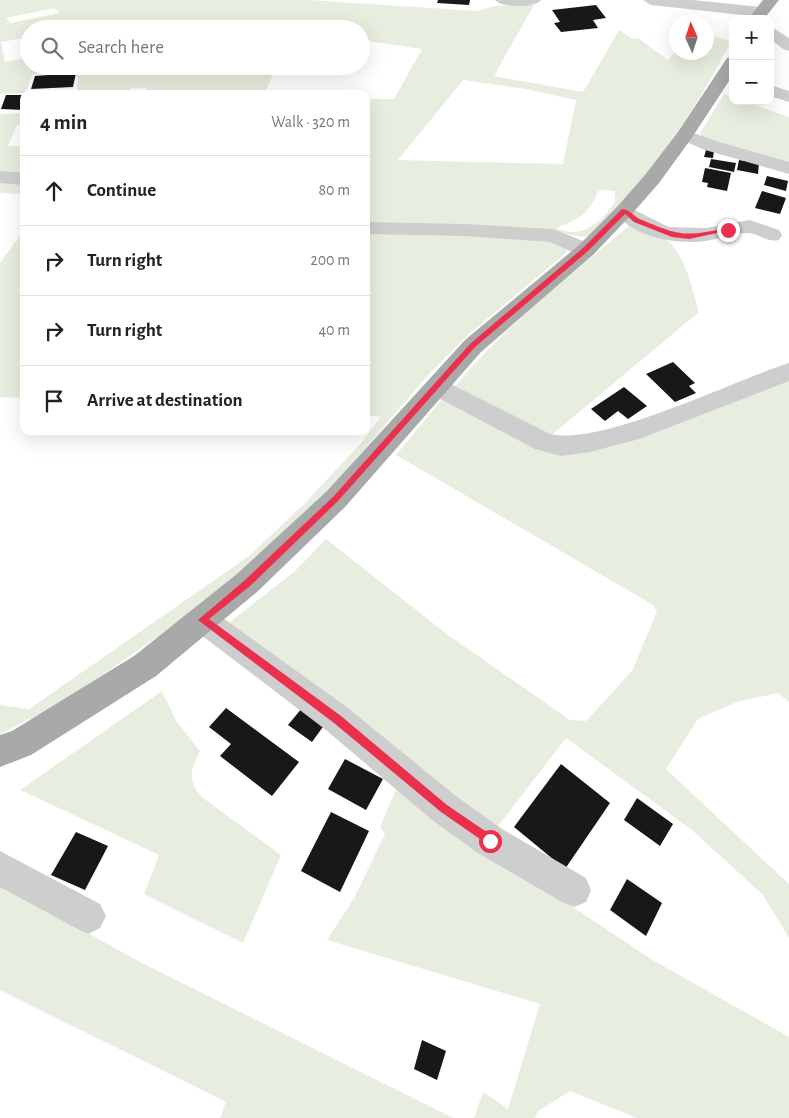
<!DOCTYPE html>
<meta charset="utf-8">
<style>
:root{--surface:#fff;--page:#f2f2f2;--text:#222;--muted:#767676;--line:#e0e0e0}
body{margin:0;font-family:"Alegreya Sans",sans-serif;background:var(--page);color:var(--text)}
.controls{position:absolute;right:15px;top:15px;display:grid;overflow:hidden;border-radius:10px;box-shadow:0 5px 20px #0002}
.controls button{width:45px;height:45px;display:grid;place-items:center;padding:0;border:0;border-bottom:1px solid var(--line);background:var(--surface);color:var(--text);font:25px sans-serif}
.compass{position:absolute;left:669px;top:15px;width:45px;height:45px;border-radius:50%;background:var(--surface);box-shadow:0 5px 20px #0002;rotate:357deg}
.stop{position:absolute;width:15px;height:15px;margin:-11px;border:4px solid #eb304d;border-radius:50%;background:#fff}
.stop.end{background:#eb304d;border-color:#fff;box-shadow:0 1px 5px #0008}
.list{margin:0;padding:0;list-style:none}
h2{display:flex;justify-content:space-between;align-items:center;height:65px;margin:0;padding:0 20px;font-size:21px}
h2 small{font-size:16px;font-weight:400;color:var(--muted)}
.list li{display:grid;grid-template-columns:32px 1fr auto;gap:15px;align-items:center;box-sizing:border-box;height:70px;padding:0 20px;border-top:1px solid var(--line)}
.list b{display:block;font-size:19px;white-space:nowrap}
.list em{font-size:16px;font-style:normal;color:var(--muted)}
.icon{flex:none;width:28px;height:28px;fill:none;stroke:currentColor;stroke-width:2;stroke-linecap:round;stroke-linejoin:round}
.map{position:relative;flex:none;width:789px;height:1118px;overflow:hidden}
.search{position:absolute;background:var(--surface);box-shadow:0 5px 20px #0002;left:20px;top:20px;width:350px;height:55px;display:flex;align-items:center;gap:12px;box-sizing:border-box;padding:0 18px;border-radius:28px;color:var(--muted);font-size:19px}
.panel{position:absolute;background:var(--surface);box-shadow:0 5px 20px #0002;left:20px;top:90px;width:350px;height:345px;border-radius:10px}
.map>svg:first-child{display:block}
.green{fill:#e8eedf;fill-rule:evenodd}
.building{fill:#181818}
.lines{fill:none;stroke-linecap:round;stroke-linejoin:round}
.minor{fill:#cecece;fill-rule:evenodd}
.major{fill:#a9a9a9;fill-rule:evenodd}
.route{fill:#eb304d}
</style>
<div class="map">
<svg width="789" height="1118" viewBox="0 0 789 1118">
<rect width="100%" height="100%" fill="#fff"/>
<path class="green" d="M0,0H309L477,11L495,6L535,3L494,76L583,92L619,30L633,39L638,38L668,60L676,50V52H706L707,35L731,41C698,107 644,190 586,237L550,232L366,226V99H394L422,49L361,40V29H29V37L1,42L5,62L29,57V66H277L264,94H146L147,88H131L128,94H83L84,90H77L78,72L33,74L25,93L0,94ZM54,8L60,13L10,23L6,18ZM463,80L525,89L576,100L563,164L398,160ZM605,190L615,191V202C601,223 581,240 557,228C579,218 589,215 598,191Z
M724,94L733,98V101H744L789,117V166L703,139L700,133Z
M24,113V125H17L8,146H24V177L0,176V114Z
M0,180L24,183V194L0,193Z
M632,223C641,228 652,231 661,236C686,250 691,288 699,312L548,438L453,389C504,326 571,276 632,223Z
M24,230V398L0,397V263Z
M366,231L549,238L566,246L567,252L469,334L429,374L307,516L213,598L62,703L0,734V705L29,709L249,556L304,504L361,443L381,417L366,415Z
M789,377V702L778,693L737,702L698,719L666,769L789,884V938L763,895L692,830L566,738L492,834L226,625L295,571L326,539L448,635L570,720L586,721L632,671L657,611L653,605L396,455L443,398L563,453Z
M162,691L176,721L200,751C190,771 187,781 203,798L281,855L243,943L144,894L159,855L20,790Z
M400,780L486,849L651,959L789,1037V1118H637L570,1091L538,1111L535,1118H474L483,1092L508,1109L540,1004L327,940L354,898L385,834L380,827Z
M0,884L140,962L453,1118H220L226,1102L0,990Z"/>
<path class="building" d="M438,0H470L469,5L437,3Z
M596,5L606,18L593,20L598,28L561,32L554,23L560,22L552,10Z
M76,73L73,87L31,89L35,76Z
M6,95H24V110L1,109Z
M706,150L714,151L713,158L704,157Z
M711,159L736,163L734,172L709,167Z
M739,160L759,163L758,174L737,170Z
M705,168L731,173L727,191L707,187L708,183L702,182Z
M767,176L788,181L786,191L764,185Z
M762,191L786,198L780,214L755,208Z
M673,362L695,383L689,386L696,393L675,402L646,374Z
M624,387L647,406L628,419L618,411L605,421L591,409Z
M226,708L299,762L272,796L220,756L231,744L209,727Z
M302,708L325,724L312,742L288,725Z
M345,759L383,779L366,810L328,789Z
M561,764L610,803L565,869L514,827Z
M637,798L673,824L660,846L624,820Z
M331,812L369,831L340,892L301,871Z
M76,832L108,846L85,890L51,875Z
M627,879L662,903L646,936L610,910Z
M422,1040L446,1051L437,1080L414,1069Z"/>
<g class="lines">
<path class="minor" d="M495,0H541C535,8 501,8 495,0Z
M643,0H693L760,7L768,12L760,17L651,5Z
M770,26L789,38V51L783,49L770,39Z
M770,85L789,91V102L770,96Z
M685,130L719,142L789,162V174L705,150L679,139L676,135L679,131Z
M0,171L24,173V185L0,183Z
M624,205L669,227L706,228L750,220L779,230L782,235L779,240C766,243 759,233 747,233C733,233 719,239 705,241C677,245 631,237 614,211L617,207Z
M366,222L464,224L553,229L593,245L596,250L593,255L586,257L579,255L550,242L464,236L366,234Z
M789,363V381L639,439L590,452L561,456L535,449L429,393L425,387L429,381L437,378L445,381L550,434C603,446 732,381 789,363Z
M202,606L212,610L348,708L456,796L502,829L586,878L591,890L586,902L574,907L562,902L478,853L432,820L326,730L192,628L188,619L192,610Z
M0,851L100,904L106,916L100,928L88,934L76,928L0,887Z"/>
<path class="major" d="M763,0H779L764,19H748Z
M733,57V75L691,139L659,183L631,215L593,255L481,352L345,507L257,592L156,676L31,755L0,767V735L12,731L134,656L237,574L327,491L465,340L579,245L617,207L645,175L678,132L727,58Z"/>
</g>
<path class="route" d="M622,209C630,209 635,218 642,220C682,237 686,236 728,228L731,230L689,239L672,237L634,222L625,214L588,251L475,347L338,501L250,586L209,619L341,716L447,805L494,837V844L490,846L441,812L334,723L198,620L244,581L333,497L470,344L583,248Z"/>
</svg>
<div class="controls">
<button>+</button>
<button>−</button>
</div>
<svg class="compass" viewBox="-18 -18 36 36"><path d="M0-13l5 13h-10z" fill="#e53935"/><path d="M0 13l5-13h-10z" fill="#767676"/></svg>
<div class="stop" style="left:490px;top:841px"></div>
<div class="stop end" style="left:728px;top:230px"></div>
<div class="search"><svg class="icon" aria-label="search" viewBox="0 0 24 24"><circle cx="10" cy="10" r="6"/><path d="M15 15l6 6"/></svg>Search here</div>
<section class="panel">
<h2>4 min<small>Walk · 320 m</small></h2>
<ul class="list">
<li><svg class="icon" aria-label="ahead" viewBox="0 0 24 24"><path d="M12 20V5M6 11l6-6 6 6"/></svg><div><b>Continue</b></div><em>80 m</em></li>
<li><svg class="icon" aria-label="right" viewBox="0 0 24 24"><path d="M7 20v-9h11M14 6l5 5-5 5"/></svg><div><b>Turn right</b></div><em>200 m</em></li>
<li><svg class="icon" aria-label="right" viewBox="0 0 24 24"><path d="M7 20v-9h11M14 6l5 5-5 5"/></svg><div><b>Turn right</b></div><em>40 m</em></li>
<li><svg class="icon" aria-label="arrive" viewBox="0 0 24 24"><path d="M6 21V4h12l-3 4 3 4H6"/></svg><div><b>Arrive at destination</b></div></li>
</ul>
</section>
</div>
